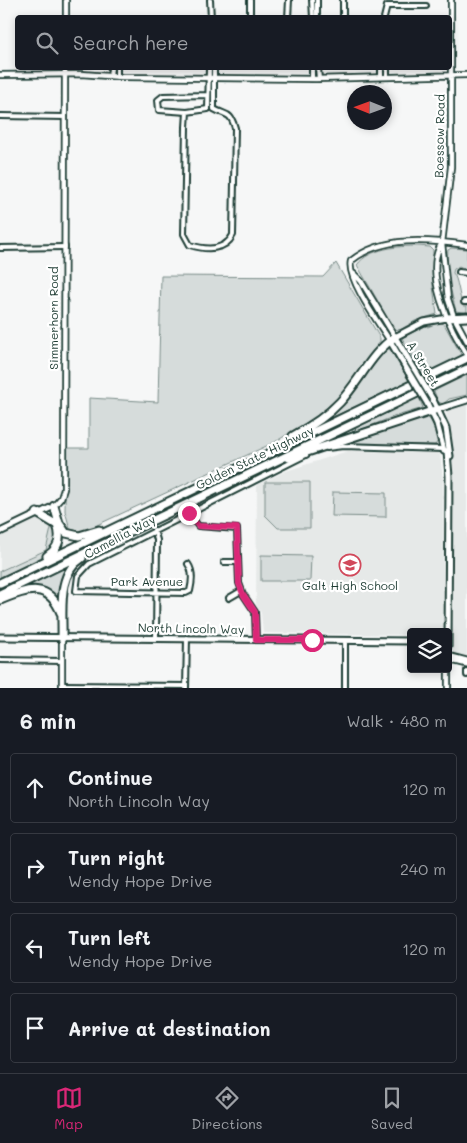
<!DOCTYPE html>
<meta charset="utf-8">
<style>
:root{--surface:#171b24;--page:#242831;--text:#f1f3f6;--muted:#9ea1a6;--line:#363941;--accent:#db2777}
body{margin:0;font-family:Mali,sans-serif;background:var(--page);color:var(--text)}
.controls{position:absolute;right:15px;bottom:15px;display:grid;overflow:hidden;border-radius:5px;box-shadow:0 2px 8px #0003}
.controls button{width:45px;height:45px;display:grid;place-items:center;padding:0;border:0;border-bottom:1px solid var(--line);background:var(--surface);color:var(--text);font:25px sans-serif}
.compass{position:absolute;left:347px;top:85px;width:45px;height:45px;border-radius:50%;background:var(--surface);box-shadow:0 2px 8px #0003;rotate:271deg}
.stop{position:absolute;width:15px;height:15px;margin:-11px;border:4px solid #db2777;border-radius:50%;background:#fff}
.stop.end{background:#db2777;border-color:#fff;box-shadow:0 1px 5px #0008}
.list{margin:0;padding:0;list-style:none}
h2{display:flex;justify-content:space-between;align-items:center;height:65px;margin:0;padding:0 20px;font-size:21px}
h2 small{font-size:16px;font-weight:400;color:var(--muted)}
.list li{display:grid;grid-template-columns:32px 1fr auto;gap:15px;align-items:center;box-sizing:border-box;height:70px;margin:0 10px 10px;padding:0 10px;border:1px solid var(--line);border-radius:5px}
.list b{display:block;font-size:19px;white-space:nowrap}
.list p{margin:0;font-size:16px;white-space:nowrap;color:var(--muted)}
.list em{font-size:16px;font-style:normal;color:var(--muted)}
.icon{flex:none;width:28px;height:28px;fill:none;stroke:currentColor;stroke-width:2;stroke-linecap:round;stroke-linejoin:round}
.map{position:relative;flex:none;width:467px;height:688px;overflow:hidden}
.search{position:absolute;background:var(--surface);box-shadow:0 2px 8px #0003;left:15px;right:15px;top:15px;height:55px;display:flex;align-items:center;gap:12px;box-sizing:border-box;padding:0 18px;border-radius:5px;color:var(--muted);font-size:19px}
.sheet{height:385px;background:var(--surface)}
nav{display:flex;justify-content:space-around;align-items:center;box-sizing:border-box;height:70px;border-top:1px solid var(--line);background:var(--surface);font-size:14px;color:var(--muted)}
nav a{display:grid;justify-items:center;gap:2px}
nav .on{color:var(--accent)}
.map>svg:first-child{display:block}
.built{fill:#e6e9e8}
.green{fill:#d6dcdb;stroke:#7a8c88}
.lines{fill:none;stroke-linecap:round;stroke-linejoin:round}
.minor-casing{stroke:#1f3d34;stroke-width:8}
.tertiary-casing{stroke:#1f3d34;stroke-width:8}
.secondary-casing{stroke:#1f3d34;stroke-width:9}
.motorway-casing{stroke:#1f3d34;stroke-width:11}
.minor{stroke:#fff;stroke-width:4}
.tertiary{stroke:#fff;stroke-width:4.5}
.secondary{stroke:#fff;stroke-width:5}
.motorway{stroke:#fff;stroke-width:7}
.secondary-bridge-casing{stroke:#1f3d34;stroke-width:9;stroke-linecap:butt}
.secondary-bridge{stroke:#fff;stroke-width:5}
.route{stroke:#db2777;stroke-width:6}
.labels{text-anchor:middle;stroke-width:4.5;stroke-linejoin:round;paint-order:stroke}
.street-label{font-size:12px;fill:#1f3d34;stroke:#fff}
.poi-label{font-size:12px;fill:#1f3d34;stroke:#fff}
</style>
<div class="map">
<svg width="467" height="688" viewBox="0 0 467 688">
<rect width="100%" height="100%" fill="#f6f7f7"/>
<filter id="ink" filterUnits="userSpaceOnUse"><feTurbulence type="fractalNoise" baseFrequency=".02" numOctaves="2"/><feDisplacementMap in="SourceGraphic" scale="10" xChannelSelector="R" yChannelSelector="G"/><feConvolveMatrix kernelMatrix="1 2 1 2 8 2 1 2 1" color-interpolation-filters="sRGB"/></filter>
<g filter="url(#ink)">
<path class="built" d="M467,403V659L455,656L452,652L453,468L452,437L446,413L450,408Z
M348,451L437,452L440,454L443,481L444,632H411V635L263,633L261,613L256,604L257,485L286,471Z
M38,518L52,524L46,550L0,571V537L32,519Z"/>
<path class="green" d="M417,246L430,247L433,250V287L437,314L415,321L400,330L394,329L357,265C369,248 399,246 417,246Z
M451,248L467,249V270L459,266L454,269L453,273C458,278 459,297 463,306H467V313L456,311C451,291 445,271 448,250Z
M336,263L380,338V344L337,399L314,418L275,442L82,532L70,529L65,511L66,448H89V398L158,402L161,276L323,277Z
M438,322L444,324L462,356L424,374L402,338L425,326L428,327Z
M386,349H390L409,381L335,416L334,413L348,399Z
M467,375V395L449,399L443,404L438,402L434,391Z
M419,397L423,408L390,418L353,433L352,430Z
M425,416C434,420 436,432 438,441L435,445H352L330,448Z
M265,482H310V528H278L265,515Z
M333,492L386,493V517L332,516Z
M52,524C74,550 17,569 0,577V571L46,550Z
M261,555L311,556L310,581H261Z
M63,568L65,572L62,582L61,608L31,584Z"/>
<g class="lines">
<g class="minor-casing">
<path id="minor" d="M210,0L211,18
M250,0V18
M312,0L313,18
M317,0V18
M343,0V18
M288,18L289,0
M384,18L387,6H426
M209,68L208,109L187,112L186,127L184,234L190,245C206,250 225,251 233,235L235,128C230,111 226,116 214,109V68
M318,68L319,79
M381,68V76
M387,68V76
M110,76L111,68
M117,77V68
M312,79V68
M187,112L159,110L158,100L163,96L208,95
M0,116L65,117
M0,248L65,247
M459,272L467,273
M464,302H467
M327,448L343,446L443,449
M189,513L198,526L237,529L239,583L243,594L255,612L256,640
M154,530L157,540L156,638
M224,562H238
M188,564C193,571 192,583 190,591L186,593L76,591L78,576L89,564L306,455
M229,598L241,591
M0,660L62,661
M467,671V675
M62,685L186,686
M186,688L187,638
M345,688V641"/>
</g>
<g class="tertiary-casing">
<path id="tertiary" d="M451,0V167L442,243L448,299L454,317L467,341
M66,18V0
M0,75L81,74L122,77L316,79L467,75
M442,243C423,270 449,330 467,354
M354,274L361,281L395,337
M390,341C380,325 346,278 351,261C382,235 430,240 467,245
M53,507L61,498L64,489L65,68
M448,669V688
M62,688V638"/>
</g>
<g class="secondary-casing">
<path id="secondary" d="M390,341L409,373
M415,370L395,337L424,322L447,318
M433,400L446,428L450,456
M427,403L437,424L444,451
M438,409L467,400
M443,449L447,452L449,476L448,647
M0,532L50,508
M0,637L411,641
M448,656L451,660L467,664
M448,656L467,661"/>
</g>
<g class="motorway-casing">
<path id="motorway" d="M447,318L467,317
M293,436C310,427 327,416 340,402C360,381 371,353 395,337
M289,458L438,409
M54,506L59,523L66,533L79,536L99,530
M37,513L57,525
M47,556C59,548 62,538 57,525
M0,583L467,358
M0,594L467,369
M0,600C26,590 48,580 61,613
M62,638C63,611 56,574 82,558"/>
</g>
<use href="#minor" class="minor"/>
<use href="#tertiary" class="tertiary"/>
<use href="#secondary" class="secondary"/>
<use href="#motorway" class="motorway"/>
<g class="secondary-bridge-casing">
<path id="secondary-bridge" d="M415,370L433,400
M409,373L427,403"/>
</g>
<use href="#secondary-bridge" class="secondary-bridge"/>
</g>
</g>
<g class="lines" filter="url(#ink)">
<path class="route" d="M189,513L198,526L237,528L239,584L243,594L255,612L256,640H312"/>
</g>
<defs>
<g id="school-ring" transform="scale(1.125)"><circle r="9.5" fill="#fff" stroke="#d1495b" stroke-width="1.5"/><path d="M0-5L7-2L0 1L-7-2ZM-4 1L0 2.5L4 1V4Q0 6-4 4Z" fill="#d1495b"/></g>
</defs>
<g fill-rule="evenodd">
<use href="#school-ring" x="350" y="565"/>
</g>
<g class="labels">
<g class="street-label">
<text transform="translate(440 136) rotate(-89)" y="4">Boessow Road</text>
<text transform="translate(54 318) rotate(-90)" y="4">Simmerhorn Road</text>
<text transform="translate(423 364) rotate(59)" y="4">A Street</text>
<text transform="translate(255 458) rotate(-26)" y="4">Golden State Highway</text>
<text transform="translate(120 537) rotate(-28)" y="4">Camellia Way</text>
<text x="147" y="586">Park Avenue</text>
<text transform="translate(191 629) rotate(1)" y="4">North Lincoln Way</text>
</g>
<g class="poi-label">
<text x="350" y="590">Galt High School</text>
</g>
</g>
</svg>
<div class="controls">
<button><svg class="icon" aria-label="layers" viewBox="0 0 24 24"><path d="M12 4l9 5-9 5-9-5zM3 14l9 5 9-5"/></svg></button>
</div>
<svg class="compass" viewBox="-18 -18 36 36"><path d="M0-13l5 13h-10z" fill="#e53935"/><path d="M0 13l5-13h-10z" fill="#9ea1a6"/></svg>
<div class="stop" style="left:312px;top:640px"></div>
<div class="stop end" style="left:189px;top:513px"></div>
<div class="search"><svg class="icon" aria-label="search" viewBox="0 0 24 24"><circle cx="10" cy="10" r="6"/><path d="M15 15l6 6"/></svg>Search here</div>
</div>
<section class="sheet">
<h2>6 min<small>Walk · 480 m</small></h2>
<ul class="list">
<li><svg class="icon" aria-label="ahead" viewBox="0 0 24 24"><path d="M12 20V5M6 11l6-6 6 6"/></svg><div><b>Continue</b><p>North Lincoln Way</p></div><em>120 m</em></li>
<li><svg class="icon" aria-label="right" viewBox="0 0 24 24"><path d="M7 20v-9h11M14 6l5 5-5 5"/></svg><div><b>Turn right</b><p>Wendy Hope Drive</p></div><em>240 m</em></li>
<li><svg class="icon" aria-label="left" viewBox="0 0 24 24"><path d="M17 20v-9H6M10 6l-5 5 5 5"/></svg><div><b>Turn left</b><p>Wendy Hope Drive</p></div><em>120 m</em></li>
<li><svg class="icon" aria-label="arrive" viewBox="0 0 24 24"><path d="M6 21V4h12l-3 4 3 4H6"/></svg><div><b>Arrive at destination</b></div></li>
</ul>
</section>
<nav>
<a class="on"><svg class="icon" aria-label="map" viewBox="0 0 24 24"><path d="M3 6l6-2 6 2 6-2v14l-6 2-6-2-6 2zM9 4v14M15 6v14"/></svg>Map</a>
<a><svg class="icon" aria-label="directions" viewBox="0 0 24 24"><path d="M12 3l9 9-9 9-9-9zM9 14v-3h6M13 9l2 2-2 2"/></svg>Directions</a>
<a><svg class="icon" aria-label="saved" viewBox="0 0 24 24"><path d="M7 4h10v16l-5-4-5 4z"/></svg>Saved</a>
</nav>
